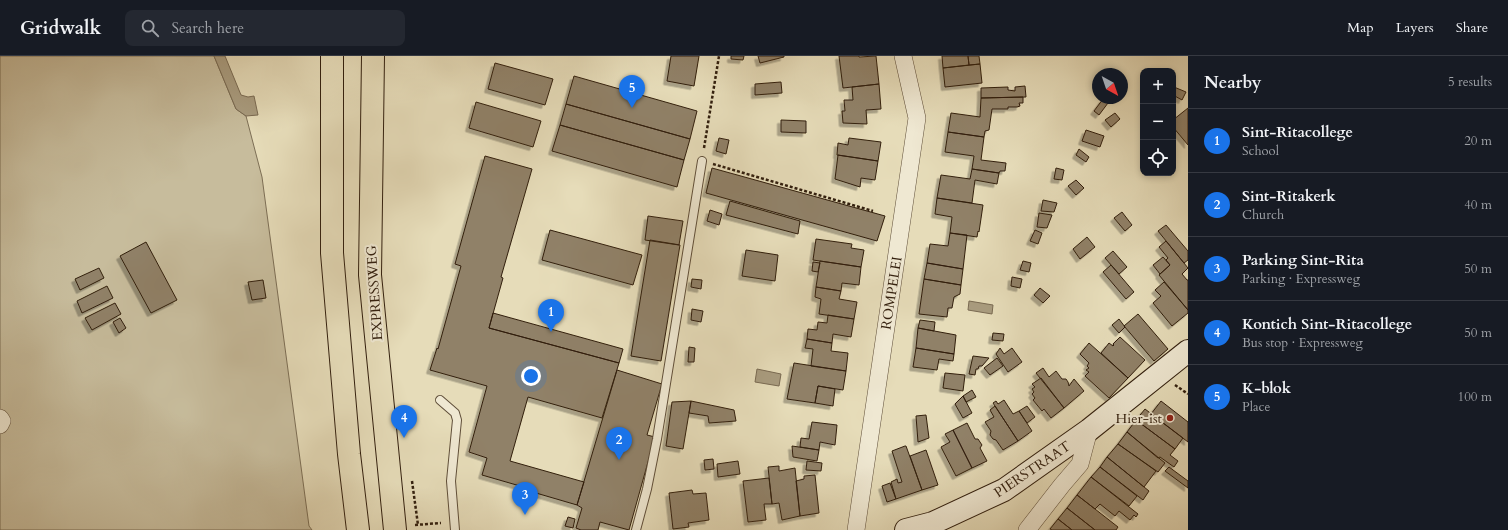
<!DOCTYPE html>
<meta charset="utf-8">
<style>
:root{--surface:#171b24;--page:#242831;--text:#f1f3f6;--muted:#9ea1a6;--line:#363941;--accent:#1a73e8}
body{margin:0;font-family:Cardo,serif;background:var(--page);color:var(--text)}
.controls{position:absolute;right:12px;top:12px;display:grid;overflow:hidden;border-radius:8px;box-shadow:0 2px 6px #0003}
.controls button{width:36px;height:36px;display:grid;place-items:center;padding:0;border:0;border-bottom:1px solid var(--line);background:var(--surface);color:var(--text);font:20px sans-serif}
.compass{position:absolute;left:1092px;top:12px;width:36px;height:36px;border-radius:50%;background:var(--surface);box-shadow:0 2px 6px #0003;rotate:140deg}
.you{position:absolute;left:531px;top:320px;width:14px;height:14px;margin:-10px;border:3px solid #fff;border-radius:50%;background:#1a73e8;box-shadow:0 0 0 6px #1a73e833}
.badge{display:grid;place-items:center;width:26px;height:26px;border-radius:50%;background:var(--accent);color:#fff;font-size:13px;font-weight:700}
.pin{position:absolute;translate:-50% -33px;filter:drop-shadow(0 1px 2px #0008)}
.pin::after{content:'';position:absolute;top:21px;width:14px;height:12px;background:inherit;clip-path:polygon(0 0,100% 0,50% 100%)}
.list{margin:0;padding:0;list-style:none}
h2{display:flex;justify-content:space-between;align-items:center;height:52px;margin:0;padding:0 16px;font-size:17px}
h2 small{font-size:13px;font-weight:400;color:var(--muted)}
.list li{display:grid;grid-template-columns:26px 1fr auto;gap:12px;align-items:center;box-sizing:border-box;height:64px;padding:0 16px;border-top:1px solid var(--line)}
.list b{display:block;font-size:15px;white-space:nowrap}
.list p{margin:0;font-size:13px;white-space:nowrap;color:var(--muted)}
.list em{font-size:13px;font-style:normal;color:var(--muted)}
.icon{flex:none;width:22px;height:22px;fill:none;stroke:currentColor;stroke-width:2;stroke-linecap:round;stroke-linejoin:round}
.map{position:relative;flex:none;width:1188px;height:474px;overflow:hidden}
header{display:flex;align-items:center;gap:24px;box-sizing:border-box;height:56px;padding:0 20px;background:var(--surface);border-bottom:1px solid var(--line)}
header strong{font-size:19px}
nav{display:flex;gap:22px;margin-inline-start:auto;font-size:14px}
.search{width:280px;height:36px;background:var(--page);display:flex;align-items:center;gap:10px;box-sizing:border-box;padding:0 14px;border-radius:8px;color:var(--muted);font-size:15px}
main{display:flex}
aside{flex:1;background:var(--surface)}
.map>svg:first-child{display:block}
.green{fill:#c7bc9c;stroke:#7c6e55}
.water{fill:#a99c7f;stroke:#796a52}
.building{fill:#908167;stroke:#321f0e;filter:url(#shadow)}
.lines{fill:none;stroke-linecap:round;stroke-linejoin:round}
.lane-casing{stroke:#5f4e39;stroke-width:10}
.street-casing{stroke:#5f4e39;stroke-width:18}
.secondary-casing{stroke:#321f0e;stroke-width:24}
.highway-casing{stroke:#321f0e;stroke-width:24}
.path{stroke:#321f0e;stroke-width:2.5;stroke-dasharray:3 2;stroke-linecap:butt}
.lane{stroke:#efe8d2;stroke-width:8}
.street{stroke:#efe8d2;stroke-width:17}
.secondary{stroke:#efe8d2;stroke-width:22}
.highway{stroke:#e6dcb9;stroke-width:22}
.poi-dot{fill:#8f2418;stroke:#efe8d2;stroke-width:1.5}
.labels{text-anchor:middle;stroke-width:4;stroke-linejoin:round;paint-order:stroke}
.street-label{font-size:14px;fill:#321f0e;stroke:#efe8d2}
.poi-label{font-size:14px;fill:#321f0e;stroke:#efe8d2;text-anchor:end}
</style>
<header>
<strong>Gridwalk</strong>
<div class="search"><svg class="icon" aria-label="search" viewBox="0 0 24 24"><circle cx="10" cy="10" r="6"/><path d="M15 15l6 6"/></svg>Search here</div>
<nav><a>Map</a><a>Layers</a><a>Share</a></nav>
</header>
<main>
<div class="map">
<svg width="1188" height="474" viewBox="0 0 1188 474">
<defs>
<filter id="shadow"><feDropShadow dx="-3.5" dy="3.5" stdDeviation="0" flood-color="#0004"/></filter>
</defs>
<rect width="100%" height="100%" fill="#e6dcb9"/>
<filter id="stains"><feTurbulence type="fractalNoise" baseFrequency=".005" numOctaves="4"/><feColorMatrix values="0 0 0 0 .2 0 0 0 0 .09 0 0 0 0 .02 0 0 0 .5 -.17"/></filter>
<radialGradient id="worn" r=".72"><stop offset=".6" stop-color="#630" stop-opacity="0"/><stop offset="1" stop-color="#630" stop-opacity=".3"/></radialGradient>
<path class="green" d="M0,0H214L236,53L246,60L262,121L309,470L312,474H0Z"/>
<path class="water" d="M214,0H225L241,39L248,41L254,40L258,59L246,60L236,53Z
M969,245L993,249L992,258L968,254Z
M757,313L781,318L779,330L755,326Z"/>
<path class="building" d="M671,0H699L694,30L667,25Z
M731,0H744L743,4L731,3Z
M758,0H784V1L760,7Z
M839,0H859V1L876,0L879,28L843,32Z
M942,0H968L969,9L943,12Z
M968,0H979L980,8L969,9Z
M495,7L553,23L545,49L488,33Z
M980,8L982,27L945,31L943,12Z
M574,20L697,55L690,83L566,48Z
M781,26L782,37L755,39V28Z
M879,28L881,53L866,54L867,68L843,67L842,55H845L844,44H853L852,31Z
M1025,30L1026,41L981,42V32L1008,31V34L1015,35V31Z
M1174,31L1186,36L1182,44L1173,39Z
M1023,41V47H1019L1020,50L1017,51H1008V53H992L989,74L985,75L984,81L948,76L951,57L980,61L981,42Z
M1103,43L1108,47L1099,59L1094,55Z
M476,46L541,65L533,91L469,72Z
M566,48L690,83L684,104L560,69Z
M1188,52V89L1173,71V64Z
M1115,57L1120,63L1111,71L1105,64Z
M781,64L806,65V77L781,76Z
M560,69L684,104L677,131L552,95Z
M1086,74L1104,80L1100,91L1082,85Z
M948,76L984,81L981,104L1006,107L1005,115H1000L999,117L972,113L974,100L945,96Z
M719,82L729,84L726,98L716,95Z
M849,82L881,86L878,105L837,99L838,87L848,89Z
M1079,93L1089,101L1086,106L1076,99Z
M838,99L878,105L875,124L861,122L860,131L835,123Z
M485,100L532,113L501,221L503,222L489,272L619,307L602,362L528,341L510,405L584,426L577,449L536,437V439L518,434L520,430L482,419L487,402L469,396L487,330L430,314L437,292L438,293L461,210L455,208Z
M712,112L885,160L877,185L706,137Z
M1056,112L1064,114L1062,124L1054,123Z
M972,113L999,117L997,128L975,124L972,147L937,142L941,119L970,123Z
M1076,124L1084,132L1076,139L1068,130Z
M937,142L983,149L979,176L978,175L977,181L950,177L952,161L935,158Z
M1043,144L1057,147L1054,156L1041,155Z
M730,145L800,165L798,178L726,159Z
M710,154L722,158L719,169L707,165Z
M1122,156L1132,169L1125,175L1114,162Z
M1039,157L1052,159L1047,172L1037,171Z
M648,160L683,165L679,189L645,184Z
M1166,169L1188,195V204L1184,207L1158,175Z
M550,174L642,199L633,229L542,204Z
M1035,174L1042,177L1038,188L1030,185Z
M950,177L967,179L963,213L927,207L930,188L948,190Z
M1087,181L1095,191L1080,203L1073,193Z
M816,183L852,188L851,192L864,194L861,211L813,204Z
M650,184L680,189L661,305L631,300Z
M1166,185L1188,212L1182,218L1187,224H1188V254L1159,219L1170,209L1166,204L1168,202L1159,191Z
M146,186L177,244L151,257L120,200Z
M746,194L778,199L775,225L742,220Z
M1113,195L1127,211L1119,218L1105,202Z
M1163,201L1170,209L1160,218L1153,209Z
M820,205L861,211L859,229L842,227L841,235L816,231Z
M1023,205L1031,207L1029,216L1020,214Z
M813,206L820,207L818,216L812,215Z
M927,207L963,213L961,229L924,223Z
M1111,209L1134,236L1126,243L1103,216Z
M99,212L104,222L80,234L75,223Z
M1012,221L1022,223L1020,232L1011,230Z
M692,223L702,224L701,233L691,231Z
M924,223L961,229L960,238L954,241L952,252H948L947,261L919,258Z
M263,224L266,242L252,244L248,226Z
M1164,226L1188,254V257L1172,270L1153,247L1161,240L1155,234Z
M107,230L113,242L82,257L77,245Z
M816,231L841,235L839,243L857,246L854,263L819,258L821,243L815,241Z
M1040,232L1050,240L1043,247L1034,239Z
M115,247L121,258L92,274L85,262Z
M692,253L703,255L701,266L691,264Z
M493,257L623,293L619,307L489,272Z
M1138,258L1168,293L1154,305L1124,270Z
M828,259L854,263L851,281L833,278L832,287L807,283L808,273L817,274L818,266L827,267Z
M120,262L126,272L119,277L113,266Z
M1119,263L1125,271L1119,277L1112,269Z
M920,264L935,266L934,275L918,272Z
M918,272L956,279L954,298L916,292Z
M993,277L1004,278L1003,285L992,284Z
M1120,281L1145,304L1128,322L1101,297L1109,287L1113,290L1114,289L1113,288Z
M807,283L832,287L831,295L848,297L846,315L811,310L813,293L805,292Z
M1089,287L1128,322L1109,342L1085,320L1089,316L1086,314L1089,312L1087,310L1089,307L1080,298Z
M689,291L695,292L694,306H688Z
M916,292L954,298L953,305L939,303L937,314L913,311Z
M1000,292L1004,298L1012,292L1022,306L1008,316L996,298Z
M973,300L989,302L982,310H979L978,313H976L975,319L969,318Z
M997,302L1003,310L990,319L984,312Z
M794,307L846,315L843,334L818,330L815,347L787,343Z
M1043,312L1049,321L1056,315L1062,323H1066L1068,326L1069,330L1074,323L1084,335L1064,352L1036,317Z
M617,314L662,328L647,379L655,381L629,474L600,466L598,474H581L576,472L582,452L577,449Z
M945,317L965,319L963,335L943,332Z
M1041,322L1064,352L1051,362L1044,353L1042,355L1033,344L1035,342L1032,338L1034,336L1032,333L1035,331L1032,328Z
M818,330L835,333L833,350L815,347Z
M972,334L976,341L966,346L963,340Z
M963,340L972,357L963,362L955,348Z
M1004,344L1013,358L1019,355L1032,375L1018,385L993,347L996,345L998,348Z
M691,345L683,393L666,390L672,346Z
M691,345L734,354L736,365L709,367L708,360L689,357Z
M1161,345L1188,366V386L1151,358Z
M995,350L1018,385L1003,394L996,384L993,383L990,379L991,375L985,366L994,361L990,354Z
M1027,350L1035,361L1027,367L1019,355Z
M1145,353L1183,382L1175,393L1136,364Z
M926,359L929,382L918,386L916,360Z
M1136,364L1175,393L1170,399L1178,405L1174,411L1160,401L1158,402L1127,376Z
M812,366L837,369L835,389L820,386L819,394L800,391L801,382L809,383Z
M967,367L975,383H978L982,389L980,392L987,405L972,412L953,374Z
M953,374L972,412L956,420L941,391L950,386L945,378Z
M1127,376L1165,407L1158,416L1118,388Z
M1118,388L1156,415L1144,431L1107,401Z
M792,390L819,394L817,405L793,401Z
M905,390H906L922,434L896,443L891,426L897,423L898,427L902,426L892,395Z
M926,394L938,429L922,434L910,400Z
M1107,401L1149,435L1143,444L1100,411Z
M713,403L714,413L705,414L704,404Z
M738,405L740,418L718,421L717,408Z
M807,405L822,407L821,415L806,414Z
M779,410V415L795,412L800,460L782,464L779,447L772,448L768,411Z
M1100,411L1137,440L1129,450L1091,421Z
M1169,411L1188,425V432L1165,415Z
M815,419L819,457L800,460L796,425L804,423V420Z
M1091,421L1138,458L1136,461L1134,459L1130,464L1119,455L1115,460L1100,448L1095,453L1077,439Z
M769,422L772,448H764L766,464L748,466L743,425Z
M890,427L896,443L887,446L882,430Z
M692,434L693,438L706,437L709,464L688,467L689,471L673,473L669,437Z
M1077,439L1095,453L1118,471L1116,474H1095L1067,452Z
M1067,452L1095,474H1072L1058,463Z
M568,461L575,463L573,472L565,470Z
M1058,463L1072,474H1052L1050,473Z"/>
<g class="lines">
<g class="lane-casing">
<path id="lane" d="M440,344L455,357L457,364L451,425L455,474
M636,474L647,433L657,383L702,105"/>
</g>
<g class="street-casing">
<path id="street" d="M0,362L2,365L0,369
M856,474L917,62L903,0
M1027,474L1062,429L1080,408L1089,374"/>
</g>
<g class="secondary-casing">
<path id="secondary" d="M906,474L933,467L1004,434L1089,374L1188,295"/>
</g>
<g class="highway-casing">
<path id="highway" d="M332,0V197L349,398L358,474
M373,0L370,219L395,474"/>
</g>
<path class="path" d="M704,92L719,0
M713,108L873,155
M1175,329L1188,338
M412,425L418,469
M415,469L441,467"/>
<use href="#lane" class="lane"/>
<use href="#street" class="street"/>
<use href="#secondary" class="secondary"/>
<use href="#highway" class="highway"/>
</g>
<circle class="poi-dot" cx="1170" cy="362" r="4"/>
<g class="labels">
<g class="street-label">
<text transform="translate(374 237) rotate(-94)" y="5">EXPRESSWEG</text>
<text transform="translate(891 237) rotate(-81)" y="5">ROMPELEI</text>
<text transform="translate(1032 413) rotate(-34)" y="5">PIERSTRAAT</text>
</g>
<g class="poi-label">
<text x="1162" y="367">Hier-ist</text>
</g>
</g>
<rect width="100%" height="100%" filter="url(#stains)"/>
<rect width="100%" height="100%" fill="url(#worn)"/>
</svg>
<div class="controls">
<button>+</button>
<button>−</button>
<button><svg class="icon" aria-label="locate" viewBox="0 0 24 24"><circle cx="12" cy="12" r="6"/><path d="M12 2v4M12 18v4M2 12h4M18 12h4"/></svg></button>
</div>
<svg class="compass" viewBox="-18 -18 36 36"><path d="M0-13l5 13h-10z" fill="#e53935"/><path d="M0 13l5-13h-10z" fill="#9ea1a6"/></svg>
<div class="you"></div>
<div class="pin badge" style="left:551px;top:276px">1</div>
<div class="pin badge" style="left:619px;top:404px">2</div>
<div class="pin badge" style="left:525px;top:459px">3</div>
<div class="pin badge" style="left:404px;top:382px">4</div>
<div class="pin badge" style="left:632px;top:52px">5</div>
</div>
<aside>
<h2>Nearby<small>5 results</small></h2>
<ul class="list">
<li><span class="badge">1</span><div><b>Sint-Ritacollege</b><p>School</p></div><em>20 m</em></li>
<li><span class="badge">2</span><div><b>Sint-Ritakerk</b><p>Church</p></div><em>40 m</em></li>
<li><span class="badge">3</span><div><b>Parking Sint-Rita</b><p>Parking · Expressweg</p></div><em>50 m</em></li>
<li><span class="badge">4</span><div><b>Kontich Sint-Ritacollege</b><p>Bus stop · Expressweg</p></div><em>50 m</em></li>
<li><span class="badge">5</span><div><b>K-blok</b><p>Place</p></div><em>100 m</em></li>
</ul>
</aside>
</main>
